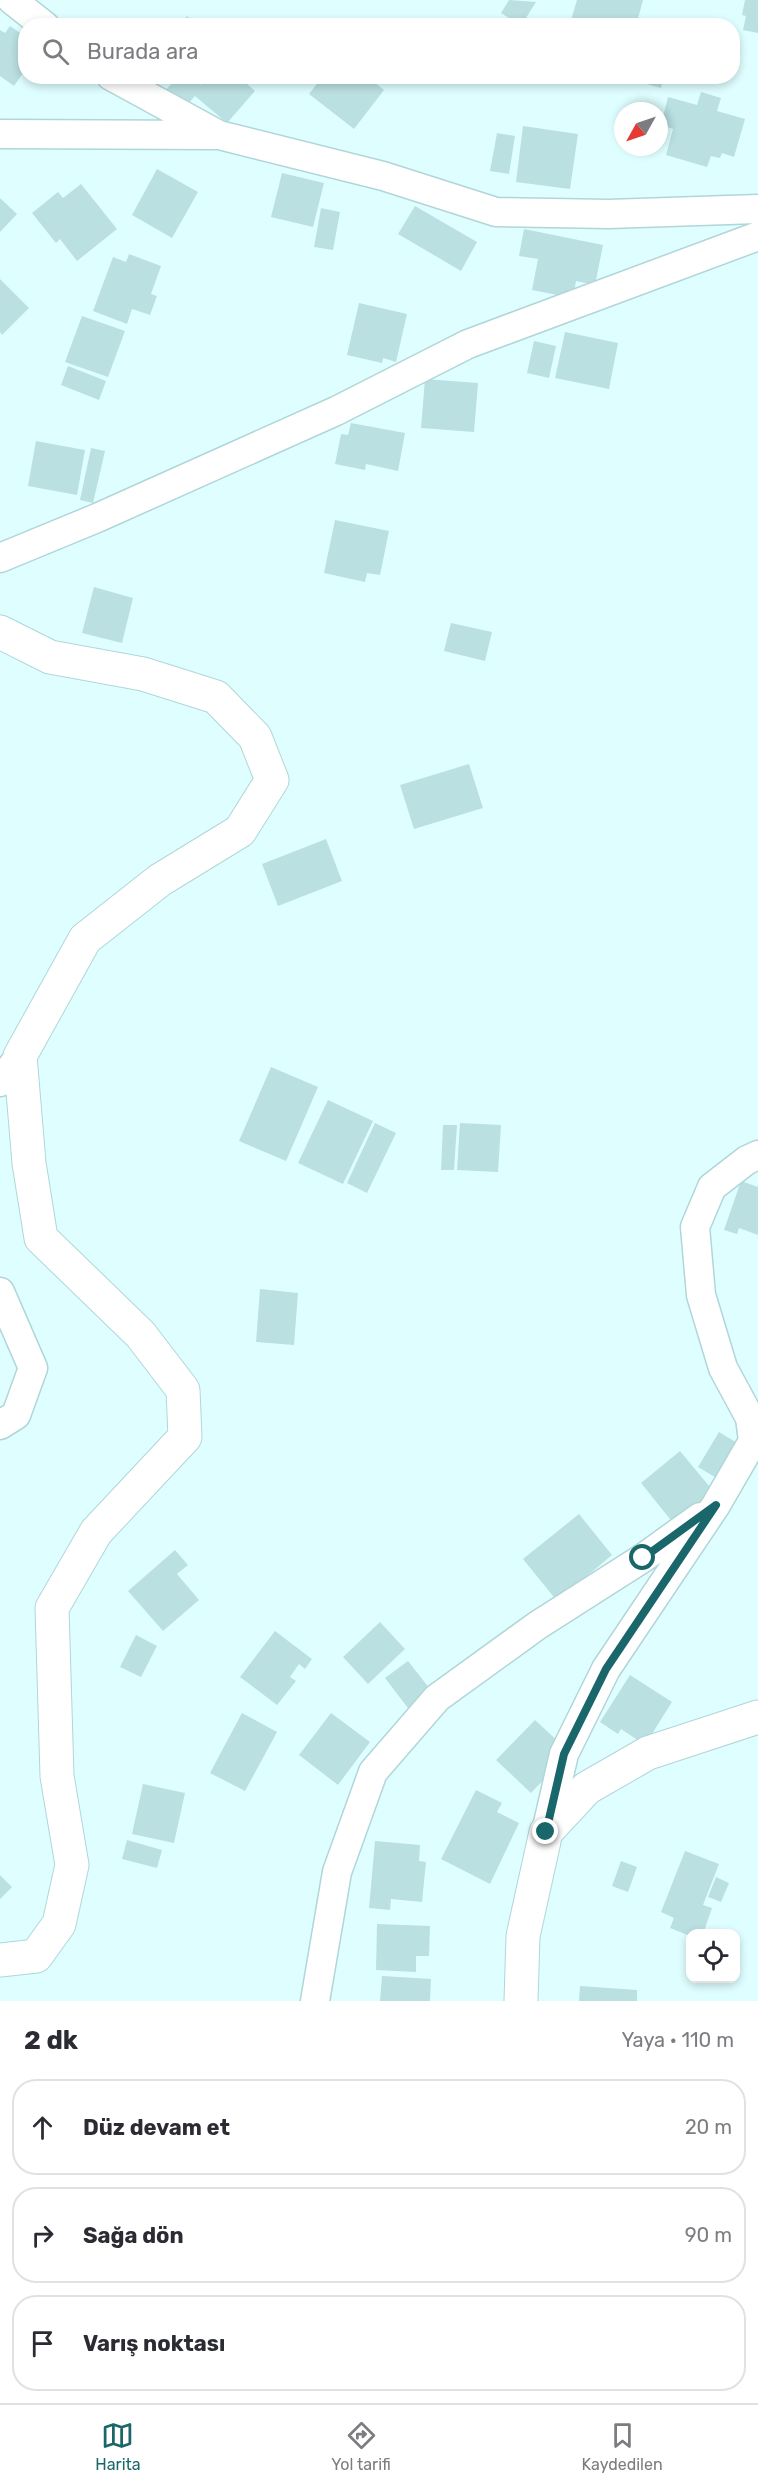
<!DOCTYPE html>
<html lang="tr">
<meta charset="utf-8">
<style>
:root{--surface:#fff;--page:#f7f7f7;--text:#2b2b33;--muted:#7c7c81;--line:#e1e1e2;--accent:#1a676b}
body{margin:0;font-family:Rubik,sans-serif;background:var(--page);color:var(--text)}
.controls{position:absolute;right:18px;bottom:18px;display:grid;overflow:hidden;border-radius:12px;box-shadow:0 3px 9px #0003}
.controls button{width:54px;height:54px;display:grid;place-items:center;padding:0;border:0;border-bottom:2px solid var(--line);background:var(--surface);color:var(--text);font:30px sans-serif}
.compass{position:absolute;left:614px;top:102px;width:54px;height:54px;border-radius:50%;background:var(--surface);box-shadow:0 3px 9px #0003;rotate:230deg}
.stop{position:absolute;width:18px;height:18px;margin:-14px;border:4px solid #1a676b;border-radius:50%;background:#fff}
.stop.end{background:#1a676b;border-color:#fff;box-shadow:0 2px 6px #0008}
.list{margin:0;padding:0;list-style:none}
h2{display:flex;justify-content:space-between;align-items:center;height:78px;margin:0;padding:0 24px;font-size:26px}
h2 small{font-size:20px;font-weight:400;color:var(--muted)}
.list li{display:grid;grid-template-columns:39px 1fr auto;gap:18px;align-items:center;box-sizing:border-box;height:96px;margin:0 12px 12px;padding:0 12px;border:2px solid var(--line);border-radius:24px}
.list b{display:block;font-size:22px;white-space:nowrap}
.list em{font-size:20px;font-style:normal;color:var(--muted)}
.icon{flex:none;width:33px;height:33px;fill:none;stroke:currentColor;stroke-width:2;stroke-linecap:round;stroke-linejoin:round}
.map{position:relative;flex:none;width:758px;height:2001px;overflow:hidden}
.search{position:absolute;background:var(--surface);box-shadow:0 3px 9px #0003;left:18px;right:18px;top:18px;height:66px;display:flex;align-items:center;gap:15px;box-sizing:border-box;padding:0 21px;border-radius:24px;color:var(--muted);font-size:22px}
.sheet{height:402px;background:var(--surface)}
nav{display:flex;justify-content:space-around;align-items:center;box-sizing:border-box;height:84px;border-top:2px solid var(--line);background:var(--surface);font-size:16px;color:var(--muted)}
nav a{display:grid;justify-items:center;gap:3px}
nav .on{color:var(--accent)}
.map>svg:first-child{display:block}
.building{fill:#bbe0e2}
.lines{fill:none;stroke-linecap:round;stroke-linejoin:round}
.minor-casing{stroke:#b1d6d8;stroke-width:31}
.tertiary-casing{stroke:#b1d6d8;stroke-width:35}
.minor{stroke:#fff;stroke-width:28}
.tertiary{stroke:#fff;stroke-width:33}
.route{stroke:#1a676b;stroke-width:8}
</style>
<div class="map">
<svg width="758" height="2001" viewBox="0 0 758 2001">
<rect width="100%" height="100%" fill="#dffeff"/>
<path class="building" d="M509,0L536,2L521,26L501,13Z
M577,0H643L636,26L611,21L609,26H591L571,20Z
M745,0H758V33L743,30L746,16L742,15Z
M187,16L198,26H180Z
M10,26L26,37V69L14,86L0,76V30L5,33Z
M178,76H192L201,85L209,76H238L255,91L227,123L195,96L185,107L166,90Z
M323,76H367L384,90L354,129L309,94Z
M640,76H664L661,88L639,82Z
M701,92L721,98L717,111L745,119L734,157L722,153L720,158L711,156L707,167L666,155L673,129L661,125L668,97L697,105Z
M523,126L578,134L570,189L516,182Z
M497,133L515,136L509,174L490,171Z
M157,169L198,192L172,238L132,215Z
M282,173L324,183L313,227L271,217Z
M81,184L117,229L77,261L60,239L56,243L32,213L58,192L63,198Z
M0,198L17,214L0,232Z
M415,206L477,242L461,271L398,234Z
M321,208L340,212L333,250L314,247Z
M524,229L603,245L595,285L576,281L573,298L532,290L538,259L519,256Z
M129,254L161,266L151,294L157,296L150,315L132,309L127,324L93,311L113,257L126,262Z
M0,279L29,308L2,335L0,332Z
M359,303L407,314L396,362L383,358L382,363L347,355Z
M82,316L125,331L108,377L65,362Z
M565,332L618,343L609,389L555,378Z
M534,341L556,346L549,378L527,373Z
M68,366L106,381L99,400L61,385Z
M425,379L478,383L474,432L421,428Z
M351,423L405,433L398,471L366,464L365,470L335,464L341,434L348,435Z
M36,441L85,450L77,495L28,486Z
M91,448L105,451L93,503L80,500Z
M335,520L389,531L380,575L367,573L365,582L324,573Z
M94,587L133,598L122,643L82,633Z
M451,623L492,632L485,661L444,651Z
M469,764L483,808L414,829L400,785Z
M326,839L342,881L278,906L262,864Z
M271,1067L318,1087L286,1161L239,1141Z
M328,1100L373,1121L343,1184L298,1163Z
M375,1123L396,1133L367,1193L347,1183Z
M460,1123L501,1125L498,1172L457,1170Z
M443,1125H457L454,1170H441Z
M741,1181L758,1187V1235L739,1228L737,1234L724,1230Z
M260,1289L298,1293L294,1345L256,1342Z
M719,1432L739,1444L718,1479L698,1467Z
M680,1451L714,1492L674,1524L641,1483Z
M579,1514L612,1555L557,1601L523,1559Z
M175,1550L188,1565L177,1574L199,1600L163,1631L128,1591Z
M380,1622L405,1649L368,1684L343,1657Z
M275,1631L312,1659L305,1669L299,1664L290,1677L296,1681L277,1705L240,1677Z
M136,1635L157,1646L141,1677L120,1667Z
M408,1661L434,1694L411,1712L385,1678Z
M630,1675L672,1702L645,1745L621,1729L618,1734L600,1722Z
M242,1713L277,1732L245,1791L210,1773Z
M331,1713L370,1742L338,1785L299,1755Z
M535,1720L563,1746L547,1763L553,1770L531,1793L496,1760Z
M143,1784L185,1793L174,1843L132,1834Z
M476,1790L502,1803L497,1812L519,1823L490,1884L441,1859Z
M127,1840L162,1850L157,1868L122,1859Z
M375,1841L420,1845L419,1861L426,1862L422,1902L391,1899L390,1910L369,1908Z
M685,1851L719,1864L703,1905L712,1908L703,1934H690V1936L670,1928L674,1918L661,1912Z
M621,1861L637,1867L628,1892L612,1886Z
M0,1875L12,1887L0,1899Z
M716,1877L729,1883L721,1902L708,1897Z
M377,1924L430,1926L429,1956H416V1972L376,1970Z
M382,1976L431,1979L430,2001H380Z
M580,1986L637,1990V2001H579Z"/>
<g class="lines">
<g class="minor-casing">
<path id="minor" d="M12,0L45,26
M111,76L219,135L383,176L496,212L609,214L758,209
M0,134L214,135
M0,558L97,518L336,411L468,344L758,236
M0,1082L20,1056
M0,1292L33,1368L16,1415L0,1425
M546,1832L564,1754L606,1669L716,1505L753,1441L750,1418L723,1368L701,1295L695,1227L712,1187L747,1160L758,1155
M315,2001L337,1872L373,1772L437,1698L538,1625L643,1558L700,1517"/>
</g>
<g class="tertiary-casing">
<path id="tertiary" d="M0,632L50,657L143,674L216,697L255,737L272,780L240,831L160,880L85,939L20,1056L29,1163L41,1238L141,1335L183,1390L185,1437L96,1532L52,1608L57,1776L72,1865L59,1924L36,1956L0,1960
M521,2001L523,1936L546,1832L587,1788L648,1753L758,1717"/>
</g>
<use href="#minor" class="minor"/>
<use href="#tertiary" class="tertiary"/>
</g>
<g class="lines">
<path class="route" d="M546,1832L564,1754L606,1669L716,1505L643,1558"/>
</g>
</svg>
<div class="controls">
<button><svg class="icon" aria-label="locate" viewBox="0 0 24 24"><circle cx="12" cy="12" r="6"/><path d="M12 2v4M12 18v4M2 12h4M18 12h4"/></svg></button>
</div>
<svg class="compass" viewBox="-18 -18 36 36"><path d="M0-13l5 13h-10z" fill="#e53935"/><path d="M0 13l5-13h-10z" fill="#7c7c81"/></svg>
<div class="stop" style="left:643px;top:1558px"></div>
<div class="stop end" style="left:546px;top:1832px"></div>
<div class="search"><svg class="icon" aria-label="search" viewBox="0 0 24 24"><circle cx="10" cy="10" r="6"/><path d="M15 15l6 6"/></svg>Burada ara</div>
</div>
<section class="sheet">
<h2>2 dk<small>Yaya · 110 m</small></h2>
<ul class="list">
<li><svg class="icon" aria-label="ahead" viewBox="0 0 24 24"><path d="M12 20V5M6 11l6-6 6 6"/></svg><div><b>Düz devam et</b></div><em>20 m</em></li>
<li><svg class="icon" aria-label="right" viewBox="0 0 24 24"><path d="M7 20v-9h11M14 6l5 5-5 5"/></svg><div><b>Sağa dön</b></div><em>90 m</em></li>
<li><svg class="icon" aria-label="arrive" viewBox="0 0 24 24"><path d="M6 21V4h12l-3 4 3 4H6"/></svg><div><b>Varış noktası</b></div></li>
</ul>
</section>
<nav>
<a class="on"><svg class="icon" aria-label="map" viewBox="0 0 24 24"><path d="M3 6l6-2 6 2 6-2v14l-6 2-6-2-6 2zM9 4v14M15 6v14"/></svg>Harita</a>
<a><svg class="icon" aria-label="directions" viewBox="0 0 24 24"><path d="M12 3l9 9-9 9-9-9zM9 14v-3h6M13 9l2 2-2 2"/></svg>Yol tarifi</a>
<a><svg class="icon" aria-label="saved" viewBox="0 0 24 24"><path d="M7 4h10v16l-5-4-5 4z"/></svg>Kaydedilen</a>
</nav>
